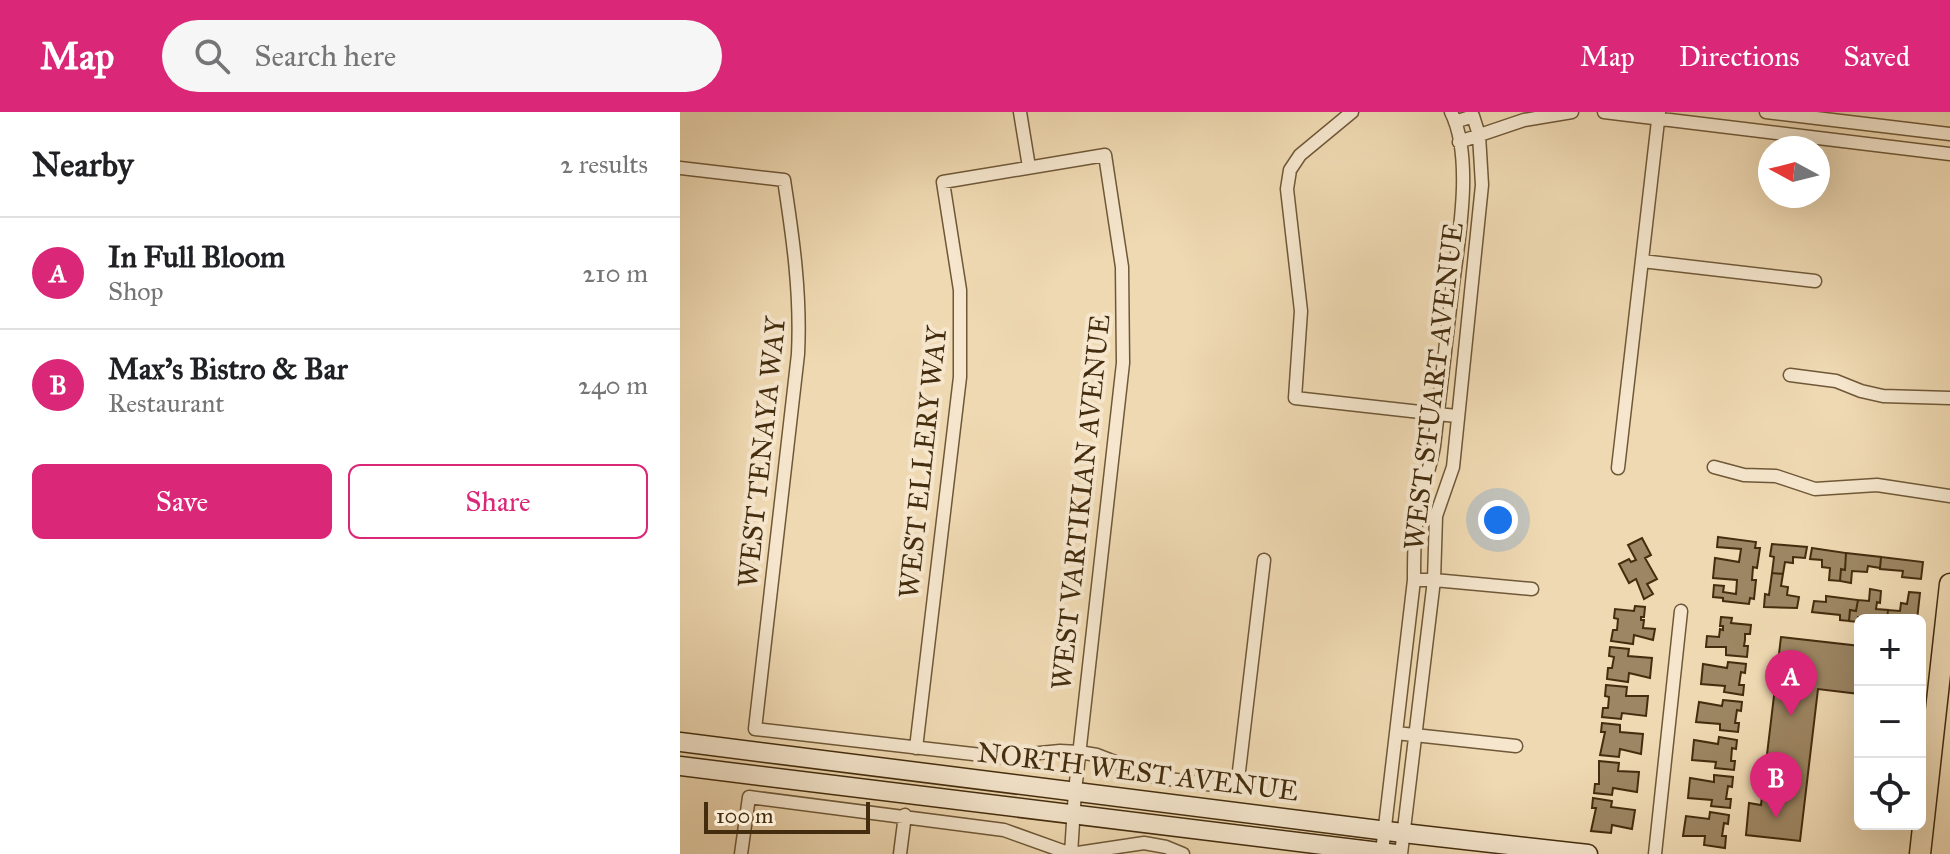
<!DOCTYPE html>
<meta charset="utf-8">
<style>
:root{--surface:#fff;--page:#f6f6f6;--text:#202124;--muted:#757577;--line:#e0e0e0;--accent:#db2777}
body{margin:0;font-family:"IM FELL Great Primer",serif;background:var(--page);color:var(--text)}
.controls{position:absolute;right:24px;bottom:24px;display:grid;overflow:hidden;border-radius:12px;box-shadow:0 8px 32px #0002}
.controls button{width:72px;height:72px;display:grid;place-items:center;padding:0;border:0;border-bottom:2px solid var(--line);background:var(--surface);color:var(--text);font:40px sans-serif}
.compass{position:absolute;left:1078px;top:24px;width:72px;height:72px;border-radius:50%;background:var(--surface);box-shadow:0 8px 32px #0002;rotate:277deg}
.scale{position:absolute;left:24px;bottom:20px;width:166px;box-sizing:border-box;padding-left:8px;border:4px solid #442d0e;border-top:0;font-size:22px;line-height:28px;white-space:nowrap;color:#442d0e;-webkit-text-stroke:6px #f5e6cd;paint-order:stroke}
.you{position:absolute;left:818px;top:408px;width:28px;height:28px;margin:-20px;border:6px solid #fff;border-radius:50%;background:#1a73e8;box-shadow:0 0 0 12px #1a73e833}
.badge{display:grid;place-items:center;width:52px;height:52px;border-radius:50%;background:var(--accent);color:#fff;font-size:26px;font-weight:700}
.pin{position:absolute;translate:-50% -66px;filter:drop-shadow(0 2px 4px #0008)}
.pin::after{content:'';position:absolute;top:42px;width:28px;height:24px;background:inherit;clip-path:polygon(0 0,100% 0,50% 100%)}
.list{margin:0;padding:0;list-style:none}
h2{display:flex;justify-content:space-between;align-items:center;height:104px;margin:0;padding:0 32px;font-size:34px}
h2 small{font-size:26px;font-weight:400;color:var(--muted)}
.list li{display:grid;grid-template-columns:52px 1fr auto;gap:24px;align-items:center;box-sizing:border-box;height:112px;padding:0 32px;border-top:2px solid var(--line)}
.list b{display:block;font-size:30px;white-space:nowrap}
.list p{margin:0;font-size:26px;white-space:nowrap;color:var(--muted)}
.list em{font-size:26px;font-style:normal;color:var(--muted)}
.actions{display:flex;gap:16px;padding:24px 32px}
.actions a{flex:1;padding:18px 0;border:2px solid var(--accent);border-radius:12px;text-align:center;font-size:28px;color:var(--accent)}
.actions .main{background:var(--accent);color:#fff}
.icon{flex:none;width:44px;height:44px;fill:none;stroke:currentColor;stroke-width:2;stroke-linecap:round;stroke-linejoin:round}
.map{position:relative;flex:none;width:1270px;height:742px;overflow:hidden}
header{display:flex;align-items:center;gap:48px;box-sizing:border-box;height:112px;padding:0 40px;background:var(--accent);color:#fff}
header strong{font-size:38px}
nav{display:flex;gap:44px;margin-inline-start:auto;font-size:28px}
.search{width:560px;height:72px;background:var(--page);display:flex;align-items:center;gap:20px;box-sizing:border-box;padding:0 28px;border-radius:44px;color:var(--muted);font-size:30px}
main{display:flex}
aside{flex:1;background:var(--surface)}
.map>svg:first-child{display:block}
.building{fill:#9d8663;stroke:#442d0e;stroke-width:2}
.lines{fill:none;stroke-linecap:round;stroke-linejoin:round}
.street-casing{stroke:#6f5837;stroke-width:15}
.secondary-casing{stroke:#442d0e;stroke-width:21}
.primary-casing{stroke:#442d0e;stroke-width:23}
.street{stroke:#f5e6cd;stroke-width:12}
.secondary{stroke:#f5e6cd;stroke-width:18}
.primary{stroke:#efd9b2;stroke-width:20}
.labels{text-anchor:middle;stroke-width:8;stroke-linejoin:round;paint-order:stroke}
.street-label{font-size:28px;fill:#442d0e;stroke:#f5e6cd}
</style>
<header>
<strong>Map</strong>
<div class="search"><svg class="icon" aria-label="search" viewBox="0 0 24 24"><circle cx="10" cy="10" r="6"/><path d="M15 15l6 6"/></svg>Search here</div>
<nav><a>Map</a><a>Directions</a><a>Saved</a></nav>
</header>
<main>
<aside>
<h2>Nearby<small>2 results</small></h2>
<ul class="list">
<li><span class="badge">A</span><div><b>In Full Bloom</b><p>Shop</p></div><em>210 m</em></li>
<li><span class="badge">B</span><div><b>Max's Bistro &amp; Bar</b><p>Restaurant</p></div><em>240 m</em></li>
</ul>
<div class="actions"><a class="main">Save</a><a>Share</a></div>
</aside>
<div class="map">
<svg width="1270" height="742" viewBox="0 0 1270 742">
<rect width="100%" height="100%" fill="#efd9b2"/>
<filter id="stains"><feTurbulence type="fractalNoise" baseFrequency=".0025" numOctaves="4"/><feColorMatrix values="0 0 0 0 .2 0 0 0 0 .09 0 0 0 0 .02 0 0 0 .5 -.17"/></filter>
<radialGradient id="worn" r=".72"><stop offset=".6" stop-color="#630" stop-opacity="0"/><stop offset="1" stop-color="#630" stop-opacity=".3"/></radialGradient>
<path class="building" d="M1038,425L1076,430L1075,436H1080L1077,456L1073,455L1072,468H1076L1074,487L1070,486L1069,492L1043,489V486L1033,485L1034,473L1044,474L1043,480L1056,482L1057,468L1033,466L1035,446L1059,450L1061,437L1037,435Z
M962,426L971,443L965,446L977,467L967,472L973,482L964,487L956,467L949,471L939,452L949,447L951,450L956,448L948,433Z
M1092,432L1127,435L1125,446L1113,445V451L1105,450L1103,462L1092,461L1094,445L1090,444Z
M1132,436L1166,441L1165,458L1161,457L1160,469L1149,468L1150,456L1142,455V448L1130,447Z
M1166,441L1201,445L1200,456L1188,454L1187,460L1172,459L1171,471L1160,469L1161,457L1165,458Z
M1201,445L1243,450L1241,467L1222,465L1223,459L1200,457Z
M1092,461L1103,462L1101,474L1108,475L1107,483L1119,485L1117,496L1084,495L1085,482L1089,483Z
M1190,477L1201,479L1200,491L1197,490L1196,497L1208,498L1207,508L1178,505V510L1169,509L1170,498L1176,499L1178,488L1189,489Z
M1229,480L1240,481L1237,508H1207L1208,498L1220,499L1221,491L1227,492Z
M1146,484L1178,488L1176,499L1170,498L1169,509L1160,508V503L1132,500L1134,489L1146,490Z
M955,494L965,495L964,505H961V508H964L963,516L975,517L973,528L954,523L953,532L931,529L933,518H937L938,507L934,506L935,497L954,499Z
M1041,505L1052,506L1051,511L1071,513L1070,522H1065V528L1064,534H1068L1067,545L1046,543V535H1026L1027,524L1039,525L1040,517L1043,518V514H1040Z
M1101,525L1180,534V582L1138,577L1120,729L1066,723L1069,691L1081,693Z
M930,535L949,537L948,544L972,546L970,566L949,561L948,570L927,567L928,556H932L934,545L929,544Z
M1048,550L1066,552L1065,561L1061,560L1059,573H1064L1063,583L1044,580L1045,574L1021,572L1023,552L1047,556Z
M926,573L947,575L946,584H968L966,604L942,601L941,607L922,605L923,596H928L929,585L925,584Z
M1043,588L1062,590L1061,599L1057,598L1055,611H1059L1058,620L1040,618V612L1016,610L1019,590L1042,594Z
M922,611L940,613V620L963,622L961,642L940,637L939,645L920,643L925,620H921Z
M1039,625L1057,628L1056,637L1052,636L1051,649H1055L1054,658L1035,656L1036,650L1012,648L1014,628L1038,632Z
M919,649L939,651L938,659L959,660L957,680L933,676L932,683L914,681L915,672H919Z
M1034,663L1053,665L1052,675L1048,674L1046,687H1051L1050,696L1031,694L1032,688L1008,686L1010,666L1034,670Z
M913,686L932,689L931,695L955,698L952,717L932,713L931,721L911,719L916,696H912Z
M1030,700L1049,703L1048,712L1044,711L1042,724H1046L1045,736L1024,733L1025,724H1003L1006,704L1029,707Z"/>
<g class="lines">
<g class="street-casing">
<path id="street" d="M340,0L349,55
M672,0L620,43L610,58L607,77L621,199L615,286L776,304
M924,0L1270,42
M1086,0L1270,22
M779,30L844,8L892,0
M0,56L104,68C113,126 121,182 118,242L75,617L319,645L380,639L399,640L417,643L474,665L557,676L584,448
M962,149L1135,169
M1110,263L1156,269L1181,279L1203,284L1270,286
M1034,355L1064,363L1096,364L1135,377L1197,373L1270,384
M938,356L979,0
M734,468H754L852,477
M716,621L836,634
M236,636L280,265V178L263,70L425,43L442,155L443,251L395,679L391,742
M702,740L734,468C734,442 734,416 740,390C744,371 751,353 754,334C760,285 765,236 771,188C777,135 795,48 771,0
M61,742L69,685L324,718L391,742L464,731L486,735L503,742
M220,742L225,703
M721,742L754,468L756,404L773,355L802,73L799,23L793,4L775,10
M975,742L1001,499"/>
</g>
<g class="secondary-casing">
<path id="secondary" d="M0,630L723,721L908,742
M0,654L716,742"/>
</g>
<g class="primary-casing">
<path id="primary" d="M1240,742L1270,472"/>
</g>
<use href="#street" class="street"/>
<use href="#secondary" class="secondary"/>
<use href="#primary" class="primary"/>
</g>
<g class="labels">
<g class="street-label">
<text transform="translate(753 274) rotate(-83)" y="10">WEST STUART AVENUE</text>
<text transform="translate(81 340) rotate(-84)" y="10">WEST TENAYA WAY</text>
<text transform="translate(242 350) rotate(-84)" y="10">WEST ELLERY WAY</text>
<text transform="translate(400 390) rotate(-84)" y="10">WEST VARTIKIAN AVENUE</text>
<text transform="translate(458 659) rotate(7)" y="10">NORTH WEST AVENUE</text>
</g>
</g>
<rect width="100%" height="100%" filter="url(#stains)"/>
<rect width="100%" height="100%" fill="url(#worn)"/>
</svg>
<div class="controls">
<button>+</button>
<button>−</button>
<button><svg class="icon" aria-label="locate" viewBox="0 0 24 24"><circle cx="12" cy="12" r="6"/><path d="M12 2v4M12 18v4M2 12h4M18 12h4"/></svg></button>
</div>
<svg class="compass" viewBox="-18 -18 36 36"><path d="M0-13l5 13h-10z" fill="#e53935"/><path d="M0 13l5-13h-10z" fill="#757577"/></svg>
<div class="scale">100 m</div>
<div class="you"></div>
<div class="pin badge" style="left:1111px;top:604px">A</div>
<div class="pin badge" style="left:1096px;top:706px">B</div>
</div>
</main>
